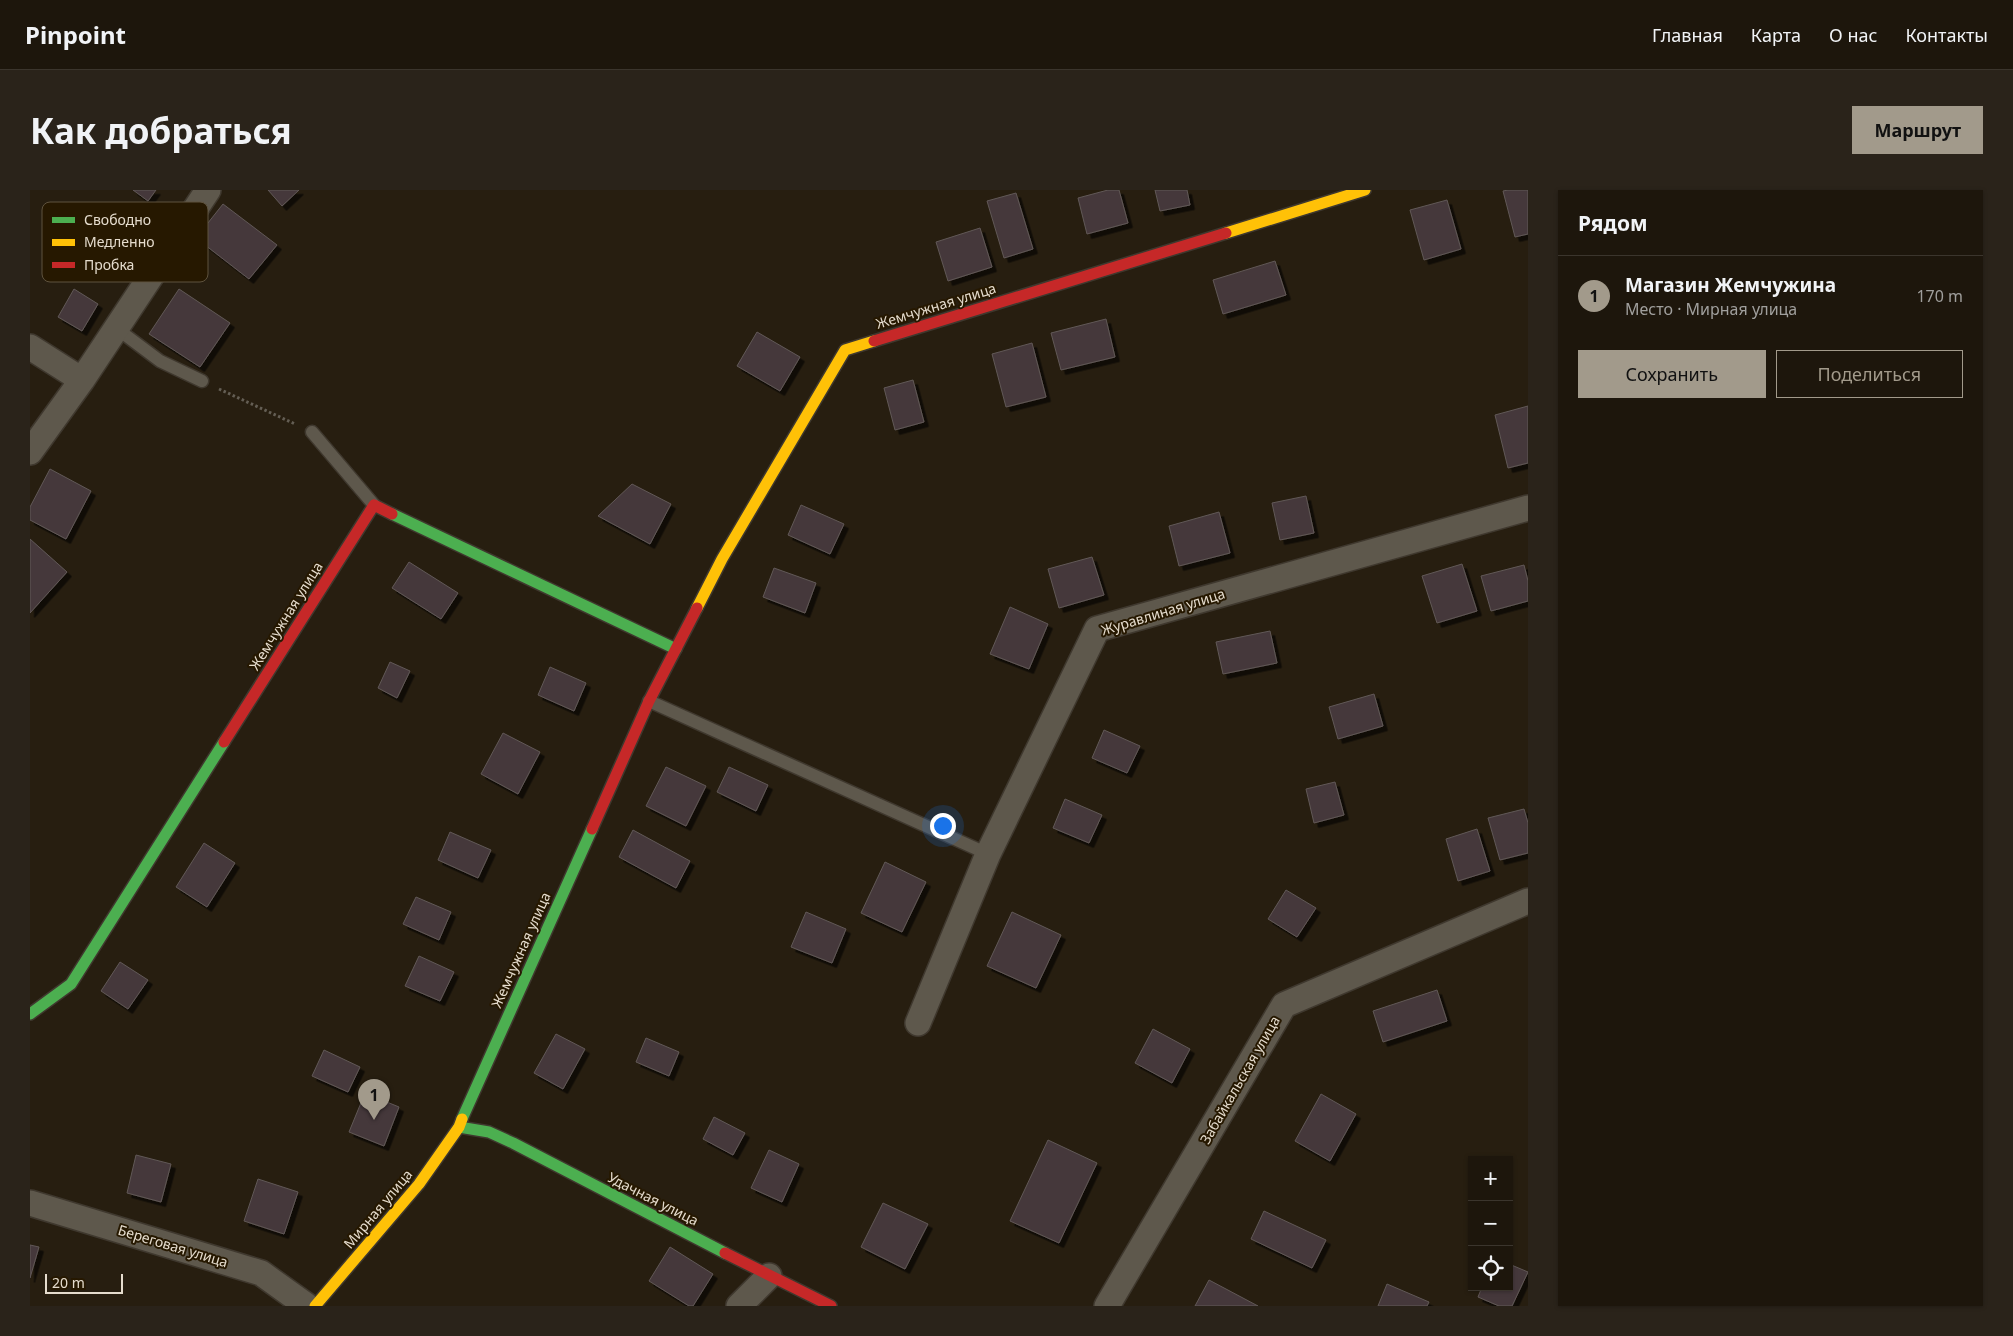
<!DOCTYPE html>
<html lang="ru">
<meta charset="utf-8">
<style>
:root{--surface:#1d160c;--page:#2a231a;--text:#f1f3f6;--muted:#a09f9d;--line:#3b352d;--accent:#a29a8b}
body{margin:0;font-family:"Noto Sans",sans-serif;background:var(--page);color:var(--text)}
.controls{position:absolute;right:15px;bottom:15px;display:grid;overflow:hidden;border-radius:0px;box-shadow:0 1px 4px #0004}
.controls button{width:45px;height:45px;display:grid;place-items:center;padding:0;border:0;border-bottom:1px solid var(--line);background:var(--surface);color:var(--text);font:25px sans-serif}
.scale{position:absolute;left:15px;bottom:12px;width:78px;box-sizing:border-box;padding-left:5px;border:2px solid #e5dccd;border-top:0;font-size:14px;line-height:18px;white-space:nowrap;color:#e5dccd;-webkit-text-stroke:4px #261800;paint-order:stroke}
.you{position:absolute;left:912px;top:635px;width:18px;height:18px;margin:-12px;border:4px solid #fff;border-radius:50%;background:#1a73e8;box-shadow:0 0 0 8px #1a73e833}
.badge{display:grid;place-items:center;width:32px;height:32px;border-radius:50%;background:var(--accent);color:#111;font-size:16px;font-weight:700}
.pin{position:absolute;translate:-50% -41px;filter:drop-shadow(0 1px 2px #0008)}
.pin::after{content:'';position:absolute;top:26px;width:18px;height:15px;background:inherit;clip-path:polygon(0 0,100% 0,50% 100%)}
.list{margin:0;padding:0;list-style:none}
h2{display:flex;justify-content:space-between;align-items:center;height:65px;margin:0;padding:0 20px;font-size:21px}
h2 small{font-size:16px;font-weight:400;color:var(--muted)}
.list li{display:grid;grid-template-columns:32px 1fr auto;gap:15px;align-items:center;box-sizing:border-box;height:80px;padding:0 20px;border-top:1px solid var(--line)}
.list b{display:block;font-size:19px;white-space:nowrap}
.list p{margin:0;font-size:16px;white-space:nowrap;color:var(--muted)}
.list em{font-size:16px;font-style:normal;color:var(--muted)}
.actions{display:flex;gap:10px;padding:15px 20px}
.actions a{flex:1;padding:11px 0;border:1px solid var(--accent);border-radius:0px;text-align:center;font-size:18px;color:var(--accent)}
.actions .main{background:var(--accent);color:#111}
.icon{flex:none;width:28px;height:28px;fill:none;stroke:currentColor;stroke-width:2;stroke-linecap:round;stroke-linejoin:round}
.map{position:relative;flex:none;width:1498px;height:1116px;overflow:hidden;border-radius:0px}
header{display:flex;align-items:center;gap:30px;box-sizing:border-box;height:70px;padding:0 25px;background:var(--surface);border-bottom:1px solid var(--line)}
header strong{font-size:24px}
nav{display:flex;gap:28px;margin-inline-start:auto;font-size:18px}
.intro{display:flex;align-items:center;justify-content:space-between;box-sizing:border-box;height:120px;padding:0 30px}
h1{margin:0;font-size:35px}
.button{padding:12px 22px;border-radius:0px;background:var(--accent);color:#111;font-size:18px;font-weight:700}
main{display:flex;gap:30px;padding:0 30px}
aside{flex:1;background:var(--surface);border-radius:0px;box-shadow:0 1px 4px #0004}
.map>svg:first-child{display:block}
.building{fill:#45393a;stroke:#615857;filter:url(#shadow)}
.lines{fill:none;stroke-linecap:round;stroke-linejoin:round}
.lane-casing{stroke:#3f382e;stroke-width:15}
.street-casing{stroke:#3f382e;stroke-width:28}
.fast-casing{stroke:#3f382e;stroke-width:14}
.slow-casing{stroke:#3f382e;stroke-width:14}
.jam-casing{stroke:#3f382e;stroke-width:14}
.path{stroke:#645e54;stroke-width:3;stroke-dasharray:2.5 2.5;stroke-linecap:butt}
.lane{stroke:#5e584c;stroke-width:12}
.street{stroke:#5e584c;stroke-width:25}
.fast{stroke:#4caf50;stroke-width:11}
.slow{stroke:#ffc107;stroke-width:11}
.jam{stroke:#c62828;stroke-width:11}
.labels{text-anchor:middle;stroke-width:4;stroke-linejoin:round;paint-order:stroke}
.street-label{font-size:14px;fill:#e5dccd;stroke:#261800}
.key{fill:#261800;stroke:#5f533e;stroke-width:1}
.key-label{font-size:14px;fill:#e5dccd}
</style>
<header>
<strong>Pinpoint</strong>
<nav><a>Главная</a><a>Карта</a><a>О нас</a><a>Контакты</a></nav>
</header>
<div class="intro"><h1>Как добраться</h1><a class="button">Маршрут</a></div>
<main>
<div class="map">
<svg width="1498" height="1116" viewBox="0 0 1498 1116">
<defs>
<filter id="shadow"><feDropShadow dx="4.5" dy="4.5" stdDeviation="0" flood-color="#0009"/></filter>
</defs>
<rect width="100%" height="100%" fill="#271e10"/>
<path class="building" d="M103,0H126L118,11Z
M238,0H269L252,16Z
M1078,0H1089L1098,33L1057,44L1048,8Z
M1125,0H1157L1160,15L1130,21Z
M1478,0H1498V44L1485,47L1473,1Z
M986,3L1003,59L974,68L957,11Z
M1417,10L1431,59L1394,70L1380,20Z
M193,14L247,55L219,89L166,48Z
M950,38L962,77L918,91L906,52Z
M1245,71L1256,105L1193,124L1183,90Z
M44,99L68,114L52,141L28,127Z
M149,99L200,133L170,177L119,144Z
M1076,129L1085,167L1031,180L1021,143Z
M727,142L770,167L750,201L707,176Z
M1002,153L1016,207L976,217L962,164Z
M883,190L894,232L865,240L854,198Z
M1498,216V273L1478,278L1465,225Z
M20,279L61,301L36,349L0,330V317Z
M602,294L641,314L620,354L568,326Z
M1276,306L1284,343L1250,350L1242,313Z
M771,315L814,334L800,364L758,345Z
M1189,322L1200,363L1149,376L1139,336Z
M0,349L37,382L0,423Z
M1062,367L1074,405L1029,418L1018,379Z
M379,372L428,403L411,429L362,398Z
M1432,374L1447,421L1407,433L1392,386Z
M1494,375L1498,391V411L1461,421L1451,386Z
M744,378L786,393L775,423L733,407Z
M980,417L1018,434L999,479L960,464Z
M1240,441L1247,473L1193,484L1186,452Z
M360,472L380,481L367,508L348,498Z
M520,477L556,493L544,521L508,505Z
M1344,504L1353,536L1308,549L1299,517Z
M1074,540L1110,556L1097,583L1062,568Z
M473,543L510,562L488,604L451,584Z
M636,577L676,596L656,636L616,616Z
M699,577L738,595L726,621L687,602Z
M1305,592L1314,625L1284,633L1276,599Z
M1035,609L1072,625L1059,653L1023,638Z
M1494,619L1498,633V663L1470,670L1458,628Z
M1447,639L1460,681L1428,691L1416,649Z
M603,640L660,671L646,698L589,667Z
M420,642L461,660L448,688L408,670Z
M174,653L205,673L177,717L146,697Z
M855,672L896,692L872,742L831,723Z
M1256,700L1286,718L1267,747L1238,729Z
M386,707L421,722L409,750L373,734Z
M776,722L816,739L802,773L761,757Z
M982,722L1031,745L1006,798L957,776Z
M389,766L424,782L410,811L375,796Z
M90,772L118,790L98,819L71,801Z
M1407,800L1417,831L1353,852L1343,821Z
M1123,839L1160,859L1142,893L1105,873Z
M526,844L555,859L533,899L504,883Z
M616,848L649,862L639,886L606,872Z
M294,860L330,877L318,902L282,886Z
M335,903L369,917L354,956L319,942Z
M1291,904L1326,924L1300,971L1265,951Z
M684,927L715,943L703,965L673,949Z
M1018,950L1067,973L1029,1053L980,1031Z
M739,960L769,974L752,1012L721,998Z
M106,965L141,974L131,1012L97,1003Z
M228,989L268,1002L254,1044L214,1031Z
M853,1013L898,1034L875,1079L831,1057Z
M1234,1021L1296,1050L1282,1078L1221,1049Z
M0,1055L9,1057L0,1088Z
M640,1057L683,1084L663,1116H659L619,1091Z
M1479,1074L1498,1082L1482,1116H1469L1448,1107L1452,1097H1479Z
M1179,1090L1228,1116H1165Z
M1357,1094L1399,1112L1397,1116H1348Z"/>
<g class="lines">
<g class="lane-casing">
<path id="lane" d="M86,138L130,171L172,191
M282,242L344,315
M619,511L958,664"/>
</g>
<g class="street-casing">
<path id="street" d="M0,157L52,190
M0,262L52,190L178,0
M888,833L958,664L1067,439L1498,318
M0,1013L231,1083L277,1116
M709,1116L739,1086
M1077,1116L1254,815L1498,711"/>
</g>
<g class="fast-casing">
<path id="fast" d="M362,324L646,459
M0,824L41,794L194,552
M432,929L562,639
M429,937L459,942L483,953L695,1063"/>
</g>
<g class="slow-casing">
<path id="slow" d="M1196,43L1335,0
M667,418L692,369L815,160L844,151
M285,1116L389,994L429,937L432,929"/>
</g>
<g class="jam-casing">
<path id="jam" d="M844,151L1196,43
M194,552L344,315L362,324
M562,639L619,511L667,418
M695,1063L801,1116"/>
</g>
<path class="path" d="M189,199L265,234"/>
<use href="#lane" class="lane"/>
<use href="#street" class="street"/>
<use href="#fast" class="fast"/>
<use href="#slow" class="slow"/>
<use href="#jam" class="jam"/>
</g>
<g class="labels">
<g class="street-label">
<text transform="translate(906 116) rotate(-17)" y="5">Жемчужная улица</text>
<text transform="translate(1133 422) rotate(-17)" y="5">Журавлиная улица</text>
<text transform="translate(256 426) rotate(-58)" y="5">Жемчужная улица</text>
<text transform="translate(491 760) rotate(-66)" y="5">Жемчужная улица</text>
<text transform="translate(1210 890) rotate(-60)" y="5">Забайкальская улица</text>
<text transform="translate(623 1009) rotate(27)" y="5">Удачная улица</text>
<text transform="translate(348 1019) rotate(-50)" y="5">Мирная улица</text>
<text transform="translate(143 1056) rotate(17)" y="5">Береговая улица</text>
</g>
</g>
<rect x="12" y="12" width="166" height="80" rx="8" class="key"/>
<rect x="22" y="27" width="23" height="6" fill="#4caf50"/>
<rect x="22" y="49" width="23" height="7" fill="#ffc107"/>
<rect x="22" y="72" width="23" height="6" fill="#c62828"/>
<g class="key-label">
<text x="54" y="35">Свободно</text>
<text x="54" y="57">Медленно</text>
<text x="54" y="80">Пробка</text>
</g>
</svg>
<div class="controls">
<button>+</button>
<button>−</button>
<button><svg class="icon" aria-label="locate" viewBox="0 0 24 24"><circle cx="12" cy="12" r="6"/><path d="M12 2v4M12 18v4M2 12h4M18 12h4"/></svg></button>
</div>
<div class="scale">20 m</div>
<div class="you"></div>
<div class="pin badge" style="left:344px;top:930px">1</div>
</div>
<aside>
<h2>Рядом<small></small></h2>
<ul class="list">
<li><span class="badge">1</span><div><b>Магазин Жемчужина</b><p>Место · Мирная улица</p></div><em>170 m</em></li>
</ul>
<div class="actions"><a class="main">Сохранить</a><a>Поделиться</a></div>
</aside>
</main>
